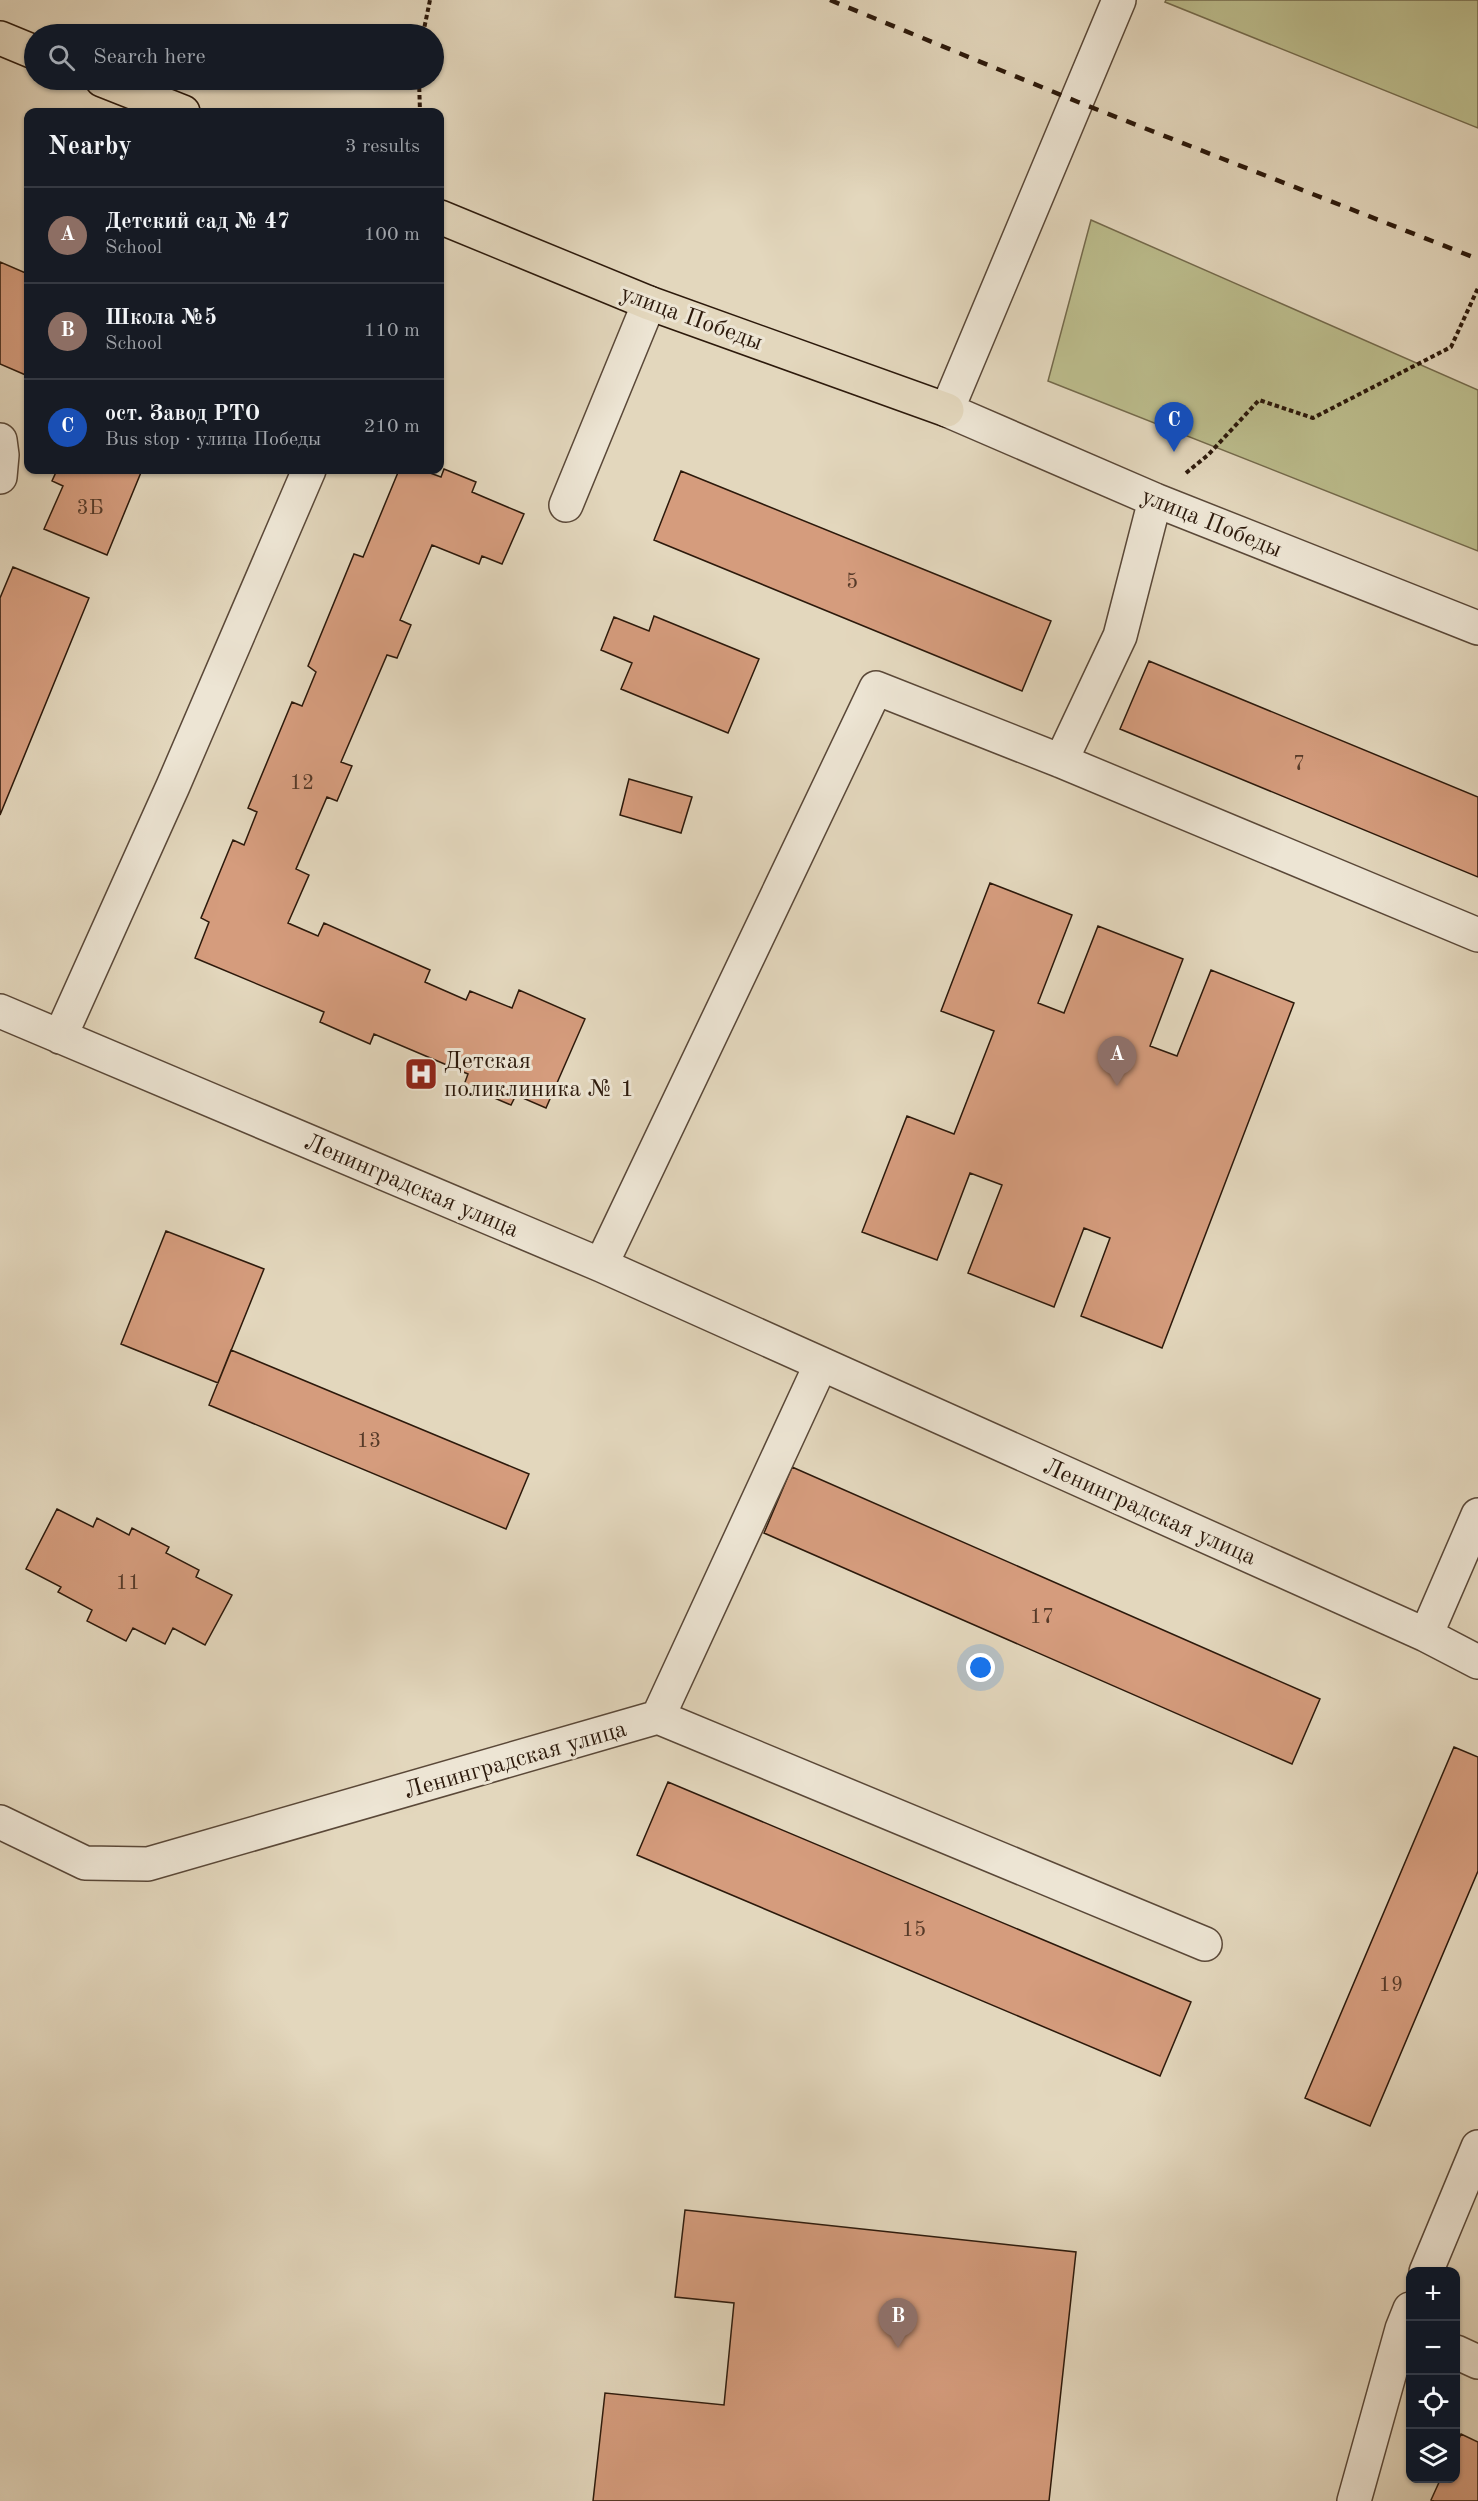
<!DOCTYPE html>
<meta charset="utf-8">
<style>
:root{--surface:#171b24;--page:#242831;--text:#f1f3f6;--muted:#9ea1a6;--line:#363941;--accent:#d93025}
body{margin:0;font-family:"Old Standard TT",serif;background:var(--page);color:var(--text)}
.controls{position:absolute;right:18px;bottom:18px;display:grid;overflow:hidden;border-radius:12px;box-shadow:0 2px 4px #0004}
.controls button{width:54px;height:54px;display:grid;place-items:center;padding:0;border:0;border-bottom:2px solid var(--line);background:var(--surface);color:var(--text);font:30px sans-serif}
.you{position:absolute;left:981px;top:1668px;width:21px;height:21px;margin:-15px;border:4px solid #fff;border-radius:50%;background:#1a73e8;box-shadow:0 0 0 9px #1a73e833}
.badge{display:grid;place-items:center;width:39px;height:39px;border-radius:50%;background:var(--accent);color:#fff;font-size:20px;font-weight:700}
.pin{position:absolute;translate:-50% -50px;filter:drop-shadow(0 2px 3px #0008)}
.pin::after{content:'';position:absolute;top:32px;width:21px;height:18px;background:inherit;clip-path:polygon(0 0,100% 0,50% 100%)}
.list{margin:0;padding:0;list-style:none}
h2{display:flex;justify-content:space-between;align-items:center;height:78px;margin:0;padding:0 24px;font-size:26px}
h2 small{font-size:20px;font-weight:400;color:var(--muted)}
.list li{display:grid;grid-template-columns:39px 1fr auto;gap:18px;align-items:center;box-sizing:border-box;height:96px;padding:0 24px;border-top:2px solid var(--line)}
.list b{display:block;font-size:22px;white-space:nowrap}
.list p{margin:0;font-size:20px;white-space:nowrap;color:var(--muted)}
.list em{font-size:20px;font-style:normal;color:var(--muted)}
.icon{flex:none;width:33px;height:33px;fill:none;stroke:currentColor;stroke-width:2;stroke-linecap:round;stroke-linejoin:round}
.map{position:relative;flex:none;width:1478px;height:2501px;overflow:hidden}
.search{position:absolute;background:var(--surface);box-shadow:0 2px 4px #0004;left:24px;top:24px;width:420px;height:66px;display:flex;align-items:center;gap:15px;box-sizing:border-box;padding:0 21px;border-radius:33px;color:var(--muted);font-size:22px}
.panel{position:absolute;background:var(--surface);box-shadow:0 2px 4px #0004;left:24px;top:108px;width:420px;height:366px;border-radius:12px}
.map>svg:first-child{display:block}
.green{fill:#bbbc8c;stroke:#746a4c;stroke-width:1.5}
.building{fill:#d59c7d;stroke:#2c190b;stroke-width:1.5}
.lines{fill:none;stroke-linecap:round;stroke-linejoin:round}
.minor-casing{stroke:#5a4838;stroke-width:36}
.major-casing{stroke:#2c190b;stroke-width:36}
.path{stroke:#2c190b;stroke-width:4;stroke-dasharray:4.5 3;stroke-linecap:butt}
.minor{stroke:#ede5d4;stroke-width:33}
.major{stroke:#e3d7bd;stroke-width:33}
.rail{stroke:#2c190b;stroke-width:4.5;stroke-dasharray:10 10;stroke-linecap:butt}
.labels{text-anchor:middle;stroke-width:6;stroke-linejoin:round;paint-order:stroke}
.number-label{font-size:21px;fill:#563a28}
.street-label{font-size:24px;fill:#2c190b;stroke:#ede5d4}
.poi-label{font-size:24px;fill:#2c190b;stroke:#ede5d4;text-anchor:start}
</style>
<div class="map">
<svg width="1478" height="2501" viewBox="0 0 1478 2501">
<rect width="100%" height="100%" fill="#e3d7bd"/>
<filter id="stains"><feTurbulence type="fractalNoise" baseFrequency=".00333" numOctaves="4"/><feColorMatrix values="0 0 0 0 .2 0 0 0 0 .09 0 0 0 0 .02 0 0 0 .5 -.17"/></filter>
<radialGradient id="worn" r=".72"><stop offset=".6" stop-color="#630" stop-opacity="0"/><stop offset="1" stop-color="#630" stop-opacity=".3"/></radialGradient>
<path class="green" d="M1166,0H1478V128L1165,2Z
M1091,220L1478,390V551L1048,381Z"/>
<path class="building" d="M0,262L28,274V376L0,364Z
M444,469L476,482L472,492L524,514L502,564L482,556L479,564L432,545L400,620L411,625L397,658L387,655L341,762L352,766L337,801L327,797L296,869L309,875L288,923L318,936L324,923L430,970L425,982L466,1000L470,991L512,1008L519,990L585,1019L546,1108L516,1095L511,1105L464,1085L468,1074L374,1034L370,1044L320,1022L324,1012L195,958L209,922L201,918L233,840L244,845L257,812L248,808L292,702L302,706L316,672L308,666L354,554L363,557L399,470H422L441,477Z
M57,470H142L107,555L44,529L63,486L52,481Z
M681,471L1051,621L1022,691L654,540Z
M13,567L89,598L0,815V598Z
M654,616L759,659L728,733L621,689L632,663L601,650L614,617L649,631Z
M1149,661L1478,797V877L1120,729Z
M629,779L692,797L681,833L620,815Z
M990,883L1072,915L1038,1003L1064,1013L1098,926L1183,959L1150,1046L1177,1056L1211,970L1294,1003L1162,1348L1081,1316L1110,1238L1084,1228L1054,1307L968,1273L1002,1185L970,1173L937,1260L862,1232L907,1116L954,1134L994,1031L941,1011Z
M166,1231L264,1269L218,1383L121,1344Z
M231,1350L529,1474L506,1529L209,1405Z
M792,1467L1320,1699L1292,1764L764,1533Z
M57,1509L93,1527L97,1518L129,1535L132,1528L169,1547L166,1553L199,1570L196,1577L232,1595L205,1645L173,1628L165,1644L133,1628L126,1641L87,1621L92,1610L58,1592L61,1587L26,1569Z
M1454,1747L1478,1757V1871L1370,2126L1305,2098Z
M668,1782L1191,2002L1160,2076L637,1855Z
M685,2210L1076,2252L1049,2501H593L605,2393L724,2405L734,2303L675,2297Z
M1461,2434L1478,2442V2501H1434L1431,2500L1441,2478H1456V2446Z"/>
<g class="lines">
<g class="minor-casing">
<path id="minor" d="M1119,0L947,410L1155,500L1478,628
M0,440L2,455L0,477
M566,505L649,303
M1061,761L1120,636L1155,500
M0,1011L601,1265L1426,1635L1478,1662
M60,1037L173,786L309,470
M601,1265L876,688L1061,761L1478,935
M1426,1635L1478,1515
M658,1717L1205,1944
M0,1822L85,1863L148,1864L658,1717L821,1364
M1426,2272L1478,2147
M1456,2352L1478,2362
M1354,2501L1402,2329L1410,2309"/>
</g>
<g class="major-casing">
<path id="major" d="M0,38L34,52
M102,80L183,112
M440,217L649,303L947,410"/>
</g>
<path class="path" d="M423,34L430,0
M419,80L420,112
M1186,473L1208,455L1259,400L1313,418L1451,347L1478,288"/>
<use href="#minor" class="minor"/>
<use href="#major" class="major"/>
<path class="rail" d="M830,0L1078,102L1478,259"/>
</g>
<defs>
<g id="hospital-square" transform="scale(1.725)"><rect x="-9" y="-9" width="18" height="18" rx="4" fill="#8f2418" stroke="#ede5d4"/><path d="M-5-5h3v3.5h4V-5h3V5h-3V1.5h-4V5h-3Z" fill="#fff"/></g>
</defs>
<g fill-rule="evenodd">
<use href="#hospital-square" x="421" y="1074"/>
</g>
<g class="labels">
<g class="number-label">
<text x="90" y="514">3Б</text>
<text x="852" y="588">5</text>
<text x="1299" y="770">7</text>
<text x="302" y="789">12</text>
<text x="369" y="1447">13</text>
<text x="128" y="1589">11</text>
<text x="1042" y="1623">17</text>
<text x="914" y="1936">15</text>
<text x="1391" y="1991">19</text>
</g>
<g class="street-label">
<text transform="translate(692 317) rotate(20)" y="8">улица Победы</text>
<text transform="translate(1212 522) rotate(22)" y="8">улица Победы</text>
<text transform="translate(412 1185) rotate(23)" y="8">Ленинградская улица</text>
<text transform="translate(1150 1511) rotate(24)" y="8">Ленинградская улица</text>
<text transform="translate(515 1759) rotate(-16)" y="8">Ленинградская улица</text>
</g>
<g class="poi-label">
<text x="444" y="1068">Детская<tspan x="444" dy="28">поликлиника № 1</tspan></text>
</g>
</g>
<rect width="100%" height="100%" filter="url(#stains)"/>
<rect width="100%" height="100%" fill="url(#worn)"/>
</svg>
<div class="controls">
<button>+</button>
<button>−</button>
<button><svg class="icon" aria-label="locate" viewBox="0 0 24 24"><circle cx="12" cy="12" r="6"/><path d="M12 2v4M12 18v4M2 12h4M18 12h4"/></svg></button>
<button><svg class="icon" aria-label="layers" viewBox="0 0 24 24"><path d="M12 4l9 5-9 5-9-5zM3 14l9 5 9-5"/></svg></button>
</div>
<div class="you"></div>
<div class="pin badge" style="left:1117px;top:1086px;background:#8d6e63">A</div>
<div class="pin badge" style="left:898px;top:2348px;background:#8d6e63">B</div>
<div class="pin badge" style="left:1174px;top:452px;background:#1a4fb4">C</div>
<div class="search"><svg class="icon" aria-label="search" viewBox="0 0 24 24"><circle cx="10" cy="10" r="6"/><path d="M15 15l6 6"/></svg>Search here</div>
<section class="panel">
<h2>Nearby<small>3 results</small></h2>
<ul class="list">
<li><span class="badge" style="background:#8d6e63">A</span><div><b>Детский сад № 47</b><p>School</p></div><em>100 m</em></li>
<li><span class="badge" style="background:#8d6e63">B</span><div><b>Школа №5</b><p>School</p></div><em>110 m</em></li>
<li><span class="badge" style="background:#1a4fb4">C</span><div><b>ост. Завод РТО</b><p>Bus stop · улица Победы</p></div><em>210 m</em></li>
</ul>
</section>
</div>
